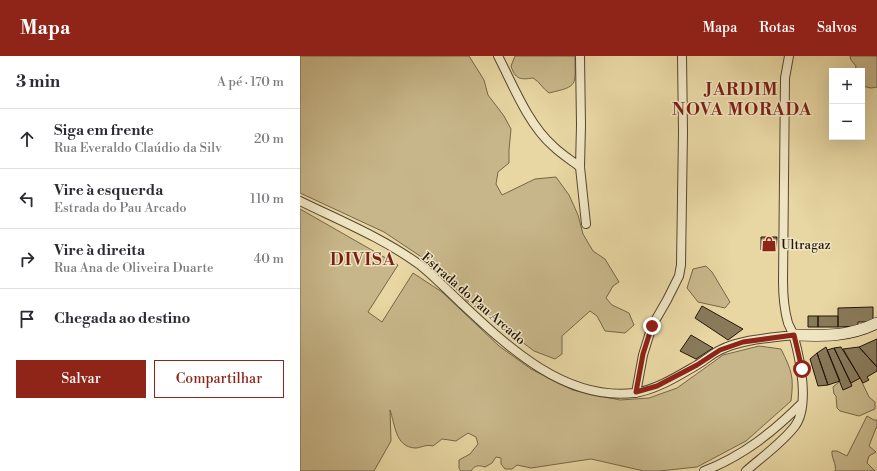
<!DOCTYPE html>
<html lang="pt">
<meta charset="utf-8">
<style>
:root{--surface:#fff;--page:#f7f7f7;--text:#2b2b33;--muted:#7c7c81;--line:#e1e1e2;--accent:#8f2418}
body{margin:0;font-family:"Libre Bodoni",serif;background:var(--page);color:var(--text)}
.controls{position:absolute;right:12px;top:12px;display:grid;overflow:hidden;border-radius:0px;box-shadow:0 4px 16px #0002}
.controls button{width:36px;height:36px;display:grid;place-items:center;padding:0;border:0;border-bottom:1px solid var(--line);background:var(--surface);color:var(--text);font:20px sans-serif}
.stop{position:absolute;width:12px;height:12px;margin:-9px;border:3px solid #8f2418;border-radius:50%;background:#fff}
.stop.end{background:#8f2418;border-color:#fff;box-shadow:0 1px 4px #0008}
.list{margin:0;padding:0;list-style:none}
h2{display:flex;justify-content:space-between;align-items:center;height:52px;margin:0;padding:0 16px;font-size:17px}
h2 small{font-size:13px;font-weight:400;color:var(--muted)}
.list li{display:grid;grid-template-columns:26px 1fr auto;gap:12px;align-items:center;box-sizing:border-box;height:60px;padding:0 16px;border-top:1px solid var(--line)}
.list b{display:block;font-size:15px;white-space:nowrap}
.list p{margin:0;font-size:13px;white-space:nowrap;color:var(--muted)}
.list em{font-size:13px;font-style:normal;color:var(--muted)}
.actions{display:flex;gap:8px;padding:12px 16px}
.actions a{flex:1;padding:9px 0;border:1px solid var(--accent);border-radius:0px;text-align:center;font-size:14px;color:var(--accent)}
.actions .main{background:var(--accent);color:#fff}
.icon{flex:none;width:22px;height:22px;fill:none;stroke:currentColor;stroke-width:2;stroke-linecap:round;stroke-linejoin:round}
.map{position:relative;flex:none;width:577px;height:415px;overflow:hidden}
header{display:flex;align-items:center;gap:24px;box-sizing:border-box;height:56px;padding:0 20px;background:var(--accent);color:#fff}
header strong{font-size:19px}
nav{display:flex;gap:22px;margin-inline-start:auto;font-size:14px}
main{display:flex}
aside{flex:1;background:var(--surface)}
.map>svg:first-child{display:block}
.green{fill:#c7b689;stroke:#75664a}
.building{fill:#897a5a;stroke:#23150b}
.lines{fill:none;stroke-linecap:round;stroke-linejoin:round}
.street-casing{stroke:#544631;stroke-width:10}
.secondary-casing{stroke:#23150b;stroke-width:12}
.street{stroke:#f0e5c3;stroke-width:8}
.secondary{stroke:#f0e5c3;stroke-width:11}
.route{stroke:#8f2418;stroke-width:5}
.labels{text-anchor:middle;stroke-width:3;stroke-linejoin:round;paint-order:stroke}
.poi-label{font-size:13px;fill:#23150b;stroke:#f0e5c3;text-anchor:start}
.street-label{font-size:13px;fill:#23150b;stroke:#f0e5c3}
.district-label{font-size:17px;font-weight:bold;letter-spacing:1px;fill:#7a1f14;stroke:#f0e5c3}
</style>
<header>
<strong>Mapa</strong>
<nav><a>Mapa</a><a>Rotas</a><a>Salvos</a></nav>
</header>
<main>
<aside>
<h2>3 min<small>A pé · 170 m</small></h2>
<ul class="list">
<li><svg class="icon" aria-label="ahead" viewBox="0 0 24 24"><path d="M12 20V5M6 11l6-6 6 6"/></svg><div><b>Siga em frente</b><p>Rua Everaldo Claúdio da Silv</p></div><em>20 m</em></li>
<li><svg class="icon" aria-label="left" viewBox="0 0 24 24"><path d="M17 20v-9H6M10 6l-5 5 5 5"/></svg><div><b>Vire à esquerda</b><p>Estrada do Pau Arcado</p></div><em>110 m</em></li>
<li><svg class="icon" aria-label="right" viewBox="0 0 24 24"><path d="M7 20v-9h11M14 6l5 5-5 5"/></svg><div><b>Vire à direita</b><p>Rua Ana de Oliveira Duarte</p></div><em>40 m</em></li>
<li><svg class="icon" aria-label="arrive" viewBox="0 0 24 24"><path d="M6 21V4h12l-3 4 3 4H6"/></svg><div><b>Chegada ao destino</b></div></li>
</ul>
<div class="actions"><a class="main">Salvar</a><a>Compartilhar</a></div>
</aside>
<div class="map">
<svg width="577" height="415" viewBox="0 0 577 415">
<rect width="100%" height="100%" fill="#e8d7a3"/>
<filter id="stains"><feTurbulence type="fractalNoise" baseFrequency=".005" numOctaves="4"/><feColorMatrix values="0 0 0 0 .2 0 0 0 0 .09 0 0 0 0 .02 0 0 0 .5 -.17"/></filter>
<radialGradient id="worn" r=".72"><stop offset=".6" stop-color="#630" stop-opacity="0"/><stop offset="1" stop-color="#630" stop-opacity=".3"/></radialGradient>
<path class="green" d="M0,0H169L184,24L188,39L204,60L211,73L209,94V107L198,116L196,128L202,139L235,123L256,121L269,139L278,159L283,178L293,195L305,203L319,226L313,230L306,242L312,249L329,257L334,269L325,277L305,275L297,260L290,255L262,280V298L255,303L234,295L165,243L138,212L84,176L0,137Z
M215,0H275C275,30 279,30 249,37C242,32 240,26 233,22C220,24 215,23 211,10Z
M550,0H577V31L571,32L562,30V15H555L556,10L551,4Z
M0,153L98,209L68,256L82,266L113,217L142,236L199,290L231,313L273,334L320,344L349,342L377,332L423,299L459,290L481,293C492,315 494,321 491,345L446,385L397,411L359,415H344L291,403L231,412L217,409L212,413H205L201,408V402L196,401L192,407L185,411C178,409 175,409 171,415H161L159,412V404L170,398L178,388L176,381L168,377L156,385L142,383L133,390C124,388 122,392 115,392C95,391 95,368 90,354L91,385L74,415H0Z
M406,210L412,216L430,246L425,252L398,246L387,232L393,213Z
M560,322L569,341L575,346V353L559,360L540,355L537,352L536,340L534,338L533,331L540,325L551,327Z
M567,360L574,364H577V372H576L569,390L576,396L569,400L567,407L575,415H535C537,408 531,402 532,395H537L547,400Z"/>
<path class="building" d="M461,181H477L476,195L461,194Z
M402,250L443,273L428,284L395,262Z
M573,251V266H558V270L538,271V252Z
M508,260H518V271H508Z
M518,260H538V271H518Z
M391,279L413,292L396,303L380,295Z
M577,283V311L559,291Z
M526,291L540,325L528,329L517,297Z
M541,291L560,322L551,327L534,292Z
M559,291L577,311V315L567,321L569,324L563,327L543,293Z
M534,292L552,330L543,334L527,294Z
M517,297L528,329L518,330L510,303Z"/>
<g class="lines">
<g class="street-casing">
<path id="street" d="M198,0C213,29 228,68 253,90C261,98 271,104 280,111
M280,0L281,69L280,111L286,168
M0,145C41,165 83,182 120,209C134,220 147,234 160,246C207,290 264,345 334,337C356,334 378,320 397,309C405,304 412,298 420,294C442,283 470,282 494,279
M336,337L343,299L352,270L367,244L379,220L381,209L383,75L382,0
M404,415C443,400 473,376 502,347
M446,415C462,401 482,387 495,370C510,350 500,303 494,281C493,276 490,272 488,267C484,253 483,239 483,225L485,22L489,0"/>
</g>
<g class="secondary-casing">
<path id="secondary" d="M494,279C524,280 549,281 577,267"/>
</g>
<use href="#street" class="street"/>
<use href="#secondary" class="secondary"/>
</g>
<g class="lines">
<path class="route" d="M352,270L343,298L336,336L357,330L397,309L420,294L443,286L494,279L502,313"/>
</g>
<defs>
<g id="shop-bare" transform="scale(1.2)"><path d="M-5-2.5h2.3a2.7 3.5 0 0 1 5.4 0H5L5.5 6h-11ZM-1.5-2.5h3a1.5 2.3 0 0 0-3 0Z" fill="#8f2418" stroke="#f0e5c3" stroke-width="2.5" paint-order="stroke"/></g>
</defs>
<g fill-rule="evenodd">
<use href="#shop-bare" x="469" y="188"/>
</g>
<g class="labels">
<g class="poi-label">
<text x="481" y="193">Ultragaz</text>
</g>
<g class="street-label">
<text transform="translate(174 242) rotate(41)" y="5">Estrada do Pau Arcado</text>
</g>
<g class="district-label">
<text x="442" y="39">JARDIM<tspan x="442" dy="20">NOVA MORADA</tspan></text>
<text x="63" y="209">DIVISA</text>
</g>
</g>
<rect width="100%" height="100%" filter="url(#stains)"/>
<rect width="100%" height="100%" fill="url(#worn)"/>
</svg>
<div class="controls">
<button>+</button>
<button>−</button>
</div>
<div class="stop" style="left:502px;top:313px"></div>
<div class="stop end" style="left:352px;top:270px"></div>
</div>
</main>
